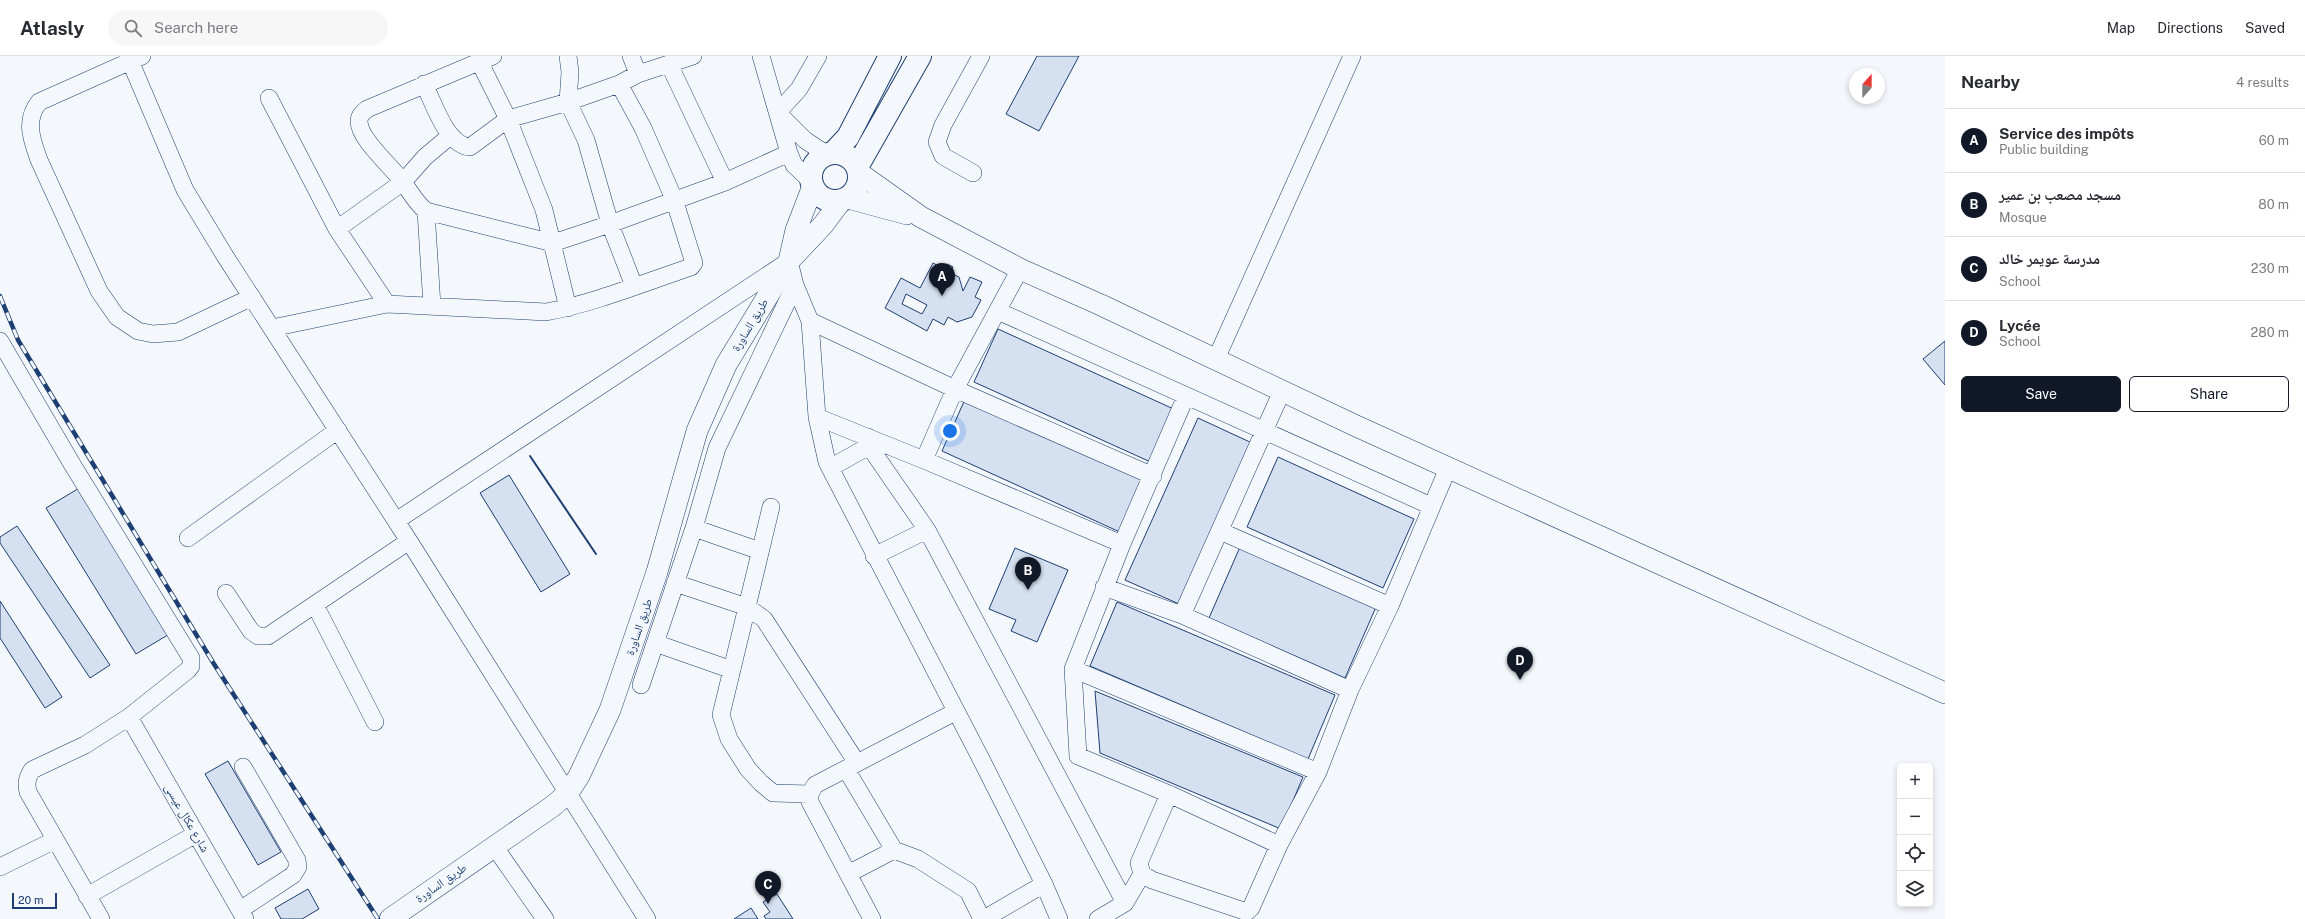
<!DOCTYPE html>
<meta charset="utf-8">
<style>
:root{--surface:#fff;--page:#f7f7f7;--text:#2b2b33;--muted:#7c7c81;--line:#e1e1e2;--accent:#111827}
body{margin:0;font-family:"Public Sans","Noto Naskh Arabic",sans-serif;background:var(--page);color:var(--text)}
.controls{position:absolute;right:12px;bottom:12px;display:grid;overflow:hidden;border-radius:6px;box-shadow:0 2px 6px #0003}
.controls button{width:36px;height:36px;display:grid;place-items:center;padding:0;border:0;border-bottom:1px solid var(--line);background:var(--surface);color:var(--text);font:20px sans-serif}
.compass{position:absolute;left:1849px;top:12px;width:36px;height:36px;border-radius:50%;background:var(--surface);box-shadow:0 2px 6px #0003;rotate:21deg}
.scale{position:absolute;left:12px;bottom:10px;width:45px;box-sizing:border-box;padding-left:4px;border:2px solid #1d3f73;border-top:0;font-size:11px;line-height:14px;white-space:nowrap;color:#1d3f73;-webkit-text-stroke:3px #f4f7fb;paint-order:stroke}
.you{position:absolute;left:950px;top:375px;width:14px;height:14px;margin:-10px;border:3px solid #fff;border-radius:50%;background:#1a73e8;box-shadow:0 0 0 6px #1a73e833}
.badge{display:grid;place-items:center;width:26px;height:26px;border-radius:50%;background:var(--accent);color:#fff;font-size:13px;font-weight:700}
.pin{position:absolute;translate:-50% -33px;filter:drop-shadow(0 1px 2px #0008)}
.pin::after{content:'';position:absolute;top:21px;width:14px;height:12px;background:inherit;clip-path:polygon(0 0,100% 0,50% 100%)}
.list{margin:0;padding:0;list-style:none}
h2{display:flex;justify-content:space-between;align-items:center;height:52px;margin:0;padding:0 16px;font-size:17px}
h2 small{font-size:13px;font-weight:400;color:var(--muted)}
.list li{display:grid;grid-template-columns:26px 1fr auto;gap:12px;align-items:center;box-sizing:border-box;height:64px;padding:0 16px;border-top:1px solid var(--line)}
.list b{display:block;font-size:15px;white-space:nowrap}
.list p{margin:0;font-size:13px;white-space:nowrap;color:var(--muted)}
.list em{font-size:13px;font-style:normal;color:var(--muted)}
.actions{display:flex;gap:8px;padding:12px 16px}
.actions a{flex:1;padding:9px 0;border:1px solid var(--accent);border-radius:6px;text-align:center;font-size:14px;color:var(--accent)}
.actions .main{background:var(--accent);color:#fff}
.icon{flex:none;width:22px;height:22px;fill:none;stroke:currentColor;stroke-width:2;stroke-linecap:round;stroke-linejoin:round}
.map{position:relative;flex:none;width:1945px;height:863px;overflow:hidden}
header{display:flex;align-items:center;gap:24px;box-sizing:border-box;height:56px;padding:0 20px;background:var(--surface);border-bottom:1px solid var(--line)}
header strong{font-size:19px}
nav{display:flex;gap:22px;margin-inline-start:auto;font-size:14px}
.search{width:280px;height:36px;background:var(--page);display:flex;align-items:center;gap:10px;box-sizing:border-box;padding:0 14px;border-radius:22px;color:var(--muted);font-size:15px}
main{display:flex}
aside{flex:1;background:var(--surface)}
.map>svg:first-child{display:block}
.building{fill:#d5e0f0;stroke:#1d3f73;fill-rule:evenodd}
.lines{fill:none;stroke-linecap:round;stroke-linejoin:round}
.minor-casing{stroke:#1d3f73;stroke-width:18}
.major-casing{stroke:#1d3f73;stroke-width:22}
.highway-casing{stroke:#1d3f73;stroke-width:24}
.minor{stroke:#f4f7fb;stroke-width:17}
.major{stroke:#f4f7fb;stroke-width:21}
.highway{stroke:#f4f7fb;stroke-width:22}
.rail-casing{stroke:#1d3f73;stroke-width:4.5}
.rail{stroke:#f4f7fb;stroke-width:3;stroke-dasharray:9;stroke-linecap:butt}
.wall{stroke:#1d3f73;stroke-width:2}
.labels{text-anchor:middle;stroke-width:3;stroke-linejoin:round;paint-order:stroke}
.street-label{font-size:12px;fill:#1d3f73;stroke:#f4f7fb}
</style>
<header>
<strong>Atlasly</strong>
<div class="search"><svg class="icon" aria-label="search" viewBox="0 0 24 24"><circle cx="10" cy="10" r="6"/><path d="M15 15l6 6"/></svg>Search here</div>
<nav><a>Map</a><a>Directions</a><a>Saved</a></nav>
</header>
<main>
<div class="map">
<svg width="1945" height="863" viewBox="0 0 1945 863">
<rect width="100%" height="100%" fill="#f4f7fb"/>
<path class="building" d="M1037,0H1079L1039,75L1006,58Z
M933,207L944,213L947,208L953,211L950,217L959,221L963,235L970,221L982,226L975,241L981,244L972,261L957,266L948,261L944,269L933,263L927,275L885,252L901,222L920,232ZM906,238L927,249L922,258L902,248Z
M998,273L1178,355L1155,408L974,326Z
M1945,285V329L1923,303Z
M966,341L1146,424L1122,477L942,395Z
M1198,362L1252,387L1179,548L1125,524Z
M1278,401L1414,463L1383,532L1247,471Z
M509,419L570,518L541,536L480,437Z
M81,431L171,577L136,598L46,452Z
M17,470L110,609L90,622L0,487V481Z
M1240,491L1376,551L1345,622L1209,562Z
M1015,492L1068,514L1037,586L1011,575L1016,564L989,553Z
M0,545L62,641L45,652L0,582Z
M1117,546L1335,639L1308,703L1090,610Z
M1095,635L1303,721L1281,773L1100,697Z
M228,705L281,796L258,809L205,718Z
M308,833L319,853L302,863H281L275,852Z
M777,838L793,863H766L764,860L770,856L763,846Z
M751,852L758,863H734Z"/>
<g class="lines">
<g class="minor-casing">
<path id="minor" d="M128,0L185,134L225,200L409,485L647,863
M142,0L39,46C24,65 32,84 39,104L99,235L117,261L138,275L153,278L178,276L252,241
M493,0L367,53C362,57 359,60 359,66C360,84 392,111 403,126C411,137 416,147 426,155L553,187L610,168L725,126L789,97
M568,0L570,16L568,46L586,84L610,168L634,230
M631,0L638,18
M761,0L789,97L794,109L811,125
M479,5L508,63L544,154L568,252
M669,8L725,126
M424,28C434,47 446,89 470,91L508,63L568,46L619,28L638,18L693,0
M269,42L337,173L387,248L546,256C595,247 643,227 691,211L694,207L674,143L643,72L619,28
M778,56L799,33L818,0
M778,57L805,84L826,98
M973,117L943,100L937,86L943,69L981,0
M426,155L432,250
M337,173L403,126L425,101L450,80
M998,255L1431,450
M810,265L955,333L1153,420
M272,272L387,248
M0,285L72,408L191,602V610L188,614L129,661L85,689L32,714C27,722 26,727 28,736L101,863
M1216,303L1352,0
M1186,340L1122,488L1073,613L1078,700L1169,738L1139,807L1142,818L1152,824L1244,855H1248L1251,852L1279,789L1318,716L1350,634L1390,550L1448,412
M817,361L924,404L1122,488
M868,381L869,390L927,474L1125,847
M924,404L955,333L1020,213
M830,412L869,390
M771,451L721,659L729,683L748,713L761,727L773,737L810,738
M396,465L789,205L795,229L810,265L817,361L827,406L982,705L1044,828L1059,863
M694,472L760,495
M1220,475L1390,550
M188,482L338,374
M874,500L927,474
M675,527L747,551L764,563L857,707
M1104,531L1182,559L1350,634
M226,537L251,575L258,580H268L409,485
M315,549L375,666
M1182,559L1282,335
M655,587L732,614
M1073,613L1318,716
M641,629L694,472L717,392L795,229
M129,661L245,863
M846,713L894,794L918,803L968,835L982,863
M1169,738L1279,789
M494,790L545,863
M0,811L55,784
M848,818L894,794
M87,840L196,778
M240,854L293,819L298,811L297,804L243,711
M872,863L810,746V738L815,729L955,656
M984,863L1044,828
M1098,863L1125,847L1142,818"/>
</g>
<g class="major-casing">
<path id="major" d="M859,117L921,161L1020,213L1101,249L1354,369L1945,637
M848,142L907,158
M789,205L796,174L813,130
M390,863L553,750L568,737L579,720L610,654L657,516L697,375L726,309L789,205L823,169L841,145"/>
</g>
<g class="highway-casing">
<path id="highway" d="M811 121a24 24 0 1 1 48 0a24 24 0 1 1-48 0Z
M833,97L848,81L890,0
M857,111L920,0"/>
</g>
<use href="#minor" class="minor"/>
<use href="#major" class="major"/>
<use href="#highway" class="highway"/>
<g class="rail-casing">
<path id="rail" d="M0,240L18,284L214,608L378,863"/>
</g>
<use href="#rail" class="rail"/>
<path class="wall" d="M530,400L596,498"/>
</g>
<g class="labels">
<g class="street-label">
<text transform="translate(750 269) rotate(-59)" y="4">طريق الساورة</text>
<text transform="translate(639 571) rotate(-71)" y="4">طريق الساورة</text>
<text transform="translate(187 762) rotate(60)" y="4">شارع عكال عيسى</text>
<text transform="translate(441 827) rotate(-35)" y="4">طريق الساورة</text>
</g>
</g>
</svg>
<div class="controls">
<button>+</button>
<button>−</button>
<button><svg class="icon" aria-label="locate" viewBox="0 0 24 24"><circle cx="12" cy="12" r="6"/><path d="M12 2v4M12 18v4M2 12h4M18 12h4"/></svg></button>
<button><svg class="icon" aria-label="layers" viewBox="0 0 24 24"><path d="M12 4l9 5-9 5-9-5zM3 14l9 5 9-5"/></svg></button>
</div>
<svg class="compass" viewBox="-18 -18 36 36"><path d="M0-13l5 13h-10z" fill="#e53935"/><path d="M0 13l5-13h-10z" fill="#7c7c81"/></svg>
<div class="scale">20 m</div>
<div class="you"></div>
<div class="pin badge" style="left:942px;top:240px">A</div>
<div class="pin badge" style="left:1028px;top:534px">B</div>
<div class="pin badge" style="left:768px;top:848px">C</div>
<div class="pin badge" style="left:1520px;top:624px">D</div>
</div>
<aside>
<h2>Nearby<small>4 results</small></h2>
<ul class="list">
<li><span class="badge">A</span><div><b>Service des impôts</b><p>Public building</p></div><em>60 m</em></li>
<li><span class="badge">B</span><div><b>مسجد مصعب بن عمير</b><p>Mosque</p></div><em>80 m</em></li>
<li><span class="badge">C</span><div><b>مدرسة عويمر خالد</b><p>School</p></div><em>230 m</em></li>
<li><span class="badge">D</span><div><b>Lycée</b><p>School</p></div><em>280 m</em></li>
</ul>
<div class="actions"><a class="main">Save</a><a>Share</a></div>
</aside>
</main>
